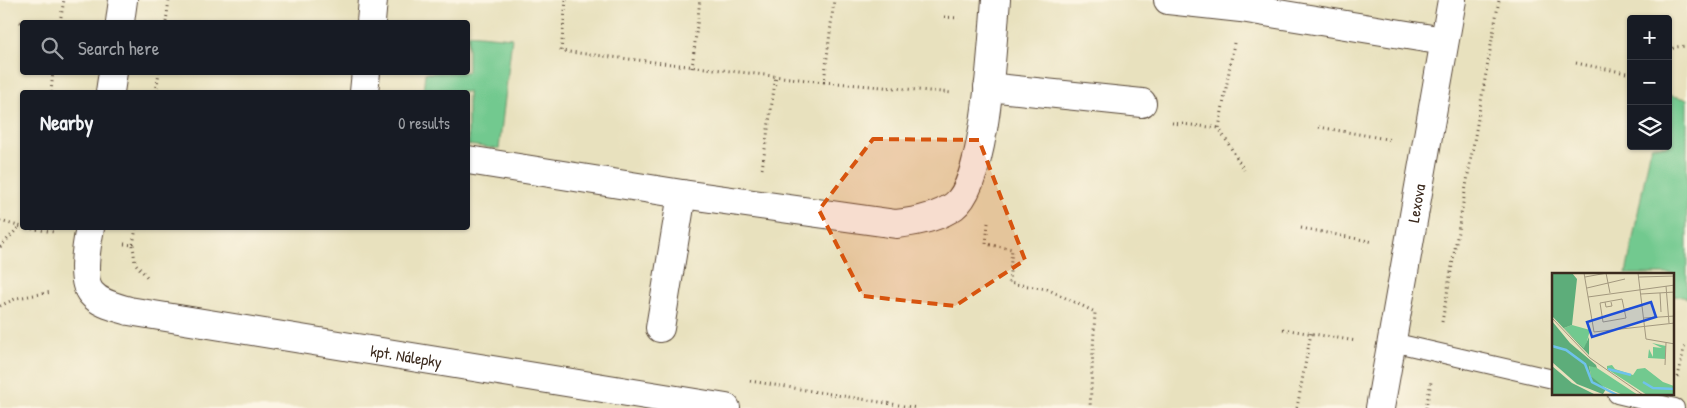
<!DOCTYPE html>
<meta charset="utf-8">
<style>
:root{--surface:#171b24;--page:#20242c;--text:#f1f3f6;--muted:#9ea1a6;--line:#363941}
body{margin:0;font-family:"Patrick Hand",sans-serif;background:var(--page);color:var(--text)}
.controls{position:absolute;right:15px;top:15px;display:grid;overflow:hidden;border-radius:5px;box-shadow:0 1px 4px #0004}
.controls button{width:45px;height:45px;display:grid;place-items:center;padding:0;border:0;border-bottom:1px solid var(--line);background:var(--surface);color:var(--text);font:25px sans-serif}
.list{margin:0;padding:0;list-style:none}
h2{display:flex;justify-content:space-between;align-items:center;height:65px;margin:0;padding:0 20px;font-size:21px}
h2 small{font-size:16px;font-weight:400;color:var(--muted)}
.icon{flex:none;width:28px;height:28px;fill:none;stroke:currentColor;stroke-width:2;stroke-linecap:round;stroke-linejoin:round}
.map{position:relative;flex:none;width:1687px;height:408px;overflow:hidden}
.search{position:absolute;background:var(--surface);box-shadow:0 1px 4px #0004;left:20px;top:20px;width:450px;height:55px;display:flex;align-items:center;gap:12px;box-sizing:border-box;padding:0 18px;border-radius:5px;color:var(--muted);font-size:19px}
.panel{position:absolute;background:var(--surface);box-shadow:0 1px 4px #0004;left:20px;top:90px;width:450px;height:140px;border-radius:5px}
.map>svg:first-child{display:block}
.green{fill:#72c98f;stroke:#567a56}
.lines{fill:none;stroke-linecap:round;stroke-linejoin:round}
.lane-casing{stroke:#554536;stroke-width:20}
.street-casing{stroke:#554536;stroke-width:30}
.path{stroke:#554536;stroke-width:3;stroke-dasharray:1 4;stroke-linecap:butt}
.lane{stroke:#fff;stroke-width:18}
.street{stroke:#fff;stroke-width:28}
.marked{fill:#d7540e;fill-opacity:0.2;stroke:#d7540e;stroke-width:4;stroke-dasharray:10 6;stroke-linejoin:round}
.labels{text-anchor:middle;stroke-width:4.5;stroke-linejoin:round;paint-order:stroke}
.street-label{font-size:16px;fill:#3b2a1e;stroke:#fcf5e5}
.inset-river{fill:none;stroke:#6fc2eb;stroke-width:2.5}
.inset-road{fill:none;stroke:#a3987e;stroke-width:1}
.view{fill:#1d4ed8;fill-opacity:0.15;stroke:#1d4ed8;stroke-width:2.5}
.inset-edge{fill:none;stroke:#3b2a1e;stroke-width:2.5}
</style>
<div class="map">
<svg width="1687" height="408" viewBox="0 0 1687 408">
<rect width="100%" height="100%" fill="#fcf5e5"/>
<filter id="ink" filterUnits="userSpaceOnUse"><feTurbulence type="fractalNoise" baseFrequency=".02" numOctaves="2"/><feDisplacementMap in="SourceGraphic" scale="10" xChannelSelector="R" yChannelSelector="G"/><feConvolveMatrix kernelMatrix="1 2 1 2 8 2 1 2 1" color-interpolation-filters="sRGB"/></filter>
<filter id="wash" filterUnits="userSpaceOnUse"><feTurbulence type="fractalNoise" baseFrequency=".0096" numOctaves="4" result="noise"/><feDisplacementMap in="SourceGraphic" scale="20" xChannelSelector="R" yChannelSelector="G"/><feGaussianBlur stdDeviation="1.12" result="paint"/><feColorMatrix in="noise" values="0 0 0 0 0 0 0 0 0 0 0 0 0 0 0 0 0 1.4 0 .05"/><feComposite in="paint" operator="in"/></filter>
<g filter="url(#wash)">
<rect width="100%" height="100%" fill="#e8e1be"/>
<path class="green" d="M468,34L512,38L499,149L468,145V92H423L425,73L468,72Z
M1668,95L1687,99V298L1673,295V274H1626L1651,146H1668Z"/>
</g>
<g filter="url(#ink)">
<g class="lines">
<g class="lane-casing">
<path id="lane" d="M1392,342L1553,379
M1617,394L1675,408"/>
</g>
<g class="street-casing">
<g id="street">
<path d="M1168,0L1241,8L1444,41"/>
<path d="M120,22L123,0"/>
<path d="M371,22L373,0"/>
<path d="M988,87L1142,103"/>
<path d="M110,92L113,72"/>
<path d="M364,92L366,72"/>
<path d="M468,160L682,194L896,224C915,222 937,218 954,206C987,182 992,43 996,0"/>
<path id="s1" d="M90,228C87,243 80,280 91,293C100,304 116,307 129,311L726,408"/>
<path d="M660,328L682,194"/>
<path id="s2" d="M1380,408L1452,0"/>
</g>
</g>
<path class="path" d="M566,0L561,51L824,82L834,0
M944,17L959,18
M20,22L22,23
M60,22L64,0
M166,22L169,0
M1234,43L1219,128L1244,170
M1668,50L1676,47L1687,46
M1576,63L1631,74
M692,68L700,0
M824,82L953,93
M51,92L53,72
M156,92L159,72
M1172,123L1219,128
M1319,127L1392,140
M762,169L776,76
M0,221L22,227
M988,223L986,244L1012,249L1009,283L1047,289L1095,312L1090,408
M27,228L54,232
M1301,228L1374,242
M124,244L133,245L136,228
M133,245L135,263L148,278
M0,247L20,226
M0,306L17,298L52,292
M1442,322L1499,0
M1283,329L1356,341
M1678,377L1684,348L1687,344
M750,381L917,408
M1297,408L1311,333
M1426,408L1431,382"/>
<use href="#lane" class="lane"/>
<use href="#street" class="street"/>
</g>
</g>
<path class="marked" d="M873,139L979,140L1025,260L955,306L863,296L819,210Z"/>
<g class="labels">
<g class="street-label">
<text dy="6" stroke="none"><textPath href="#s2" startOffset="208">Lexova</textPath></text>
<text dy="6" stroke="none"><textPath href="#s1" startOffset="390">kpt. Nálepky</textPath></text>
</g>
</g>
<g transform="translate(1552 273)">
<rect width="122" height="122" fill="#e8e1be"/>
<path d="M20,52L38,57L33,76L12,55ZM100,70L114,73L113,86L96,85L97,76L101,84V74L110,75ZM37,92L45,95L86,122H71L48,112L39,103ZM60,92L63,96L81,102L85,96L93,95L111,109L122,113V122H95L55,96V93Z" fill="#72c98f"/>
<path d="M0,0H20L25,6L20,52L12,55L32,75L37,64V82L0,43ZM0,48L18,70L44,92L45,95L37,93L39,103L54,116L51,121L53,122L25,111L0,89ZM0,93L20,110L44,122H0Z" fill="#5dad7a"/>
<path class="inset-river" d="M0,73L14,77L33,91L40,109L65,122M56,96L79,102M91,109L101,115L123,116"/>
<path class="inset-road" d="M32,0L42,59L123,50M54,0L58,20M86,0L94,66L123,71M33,4L55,0M87,4L123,3M114,13L117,50M35,15L73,6M108,20L109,39M89,21L123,19M36,24L123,12M70,26L74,45L51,49L48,30ZM53,29L54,34L60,33L59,29M73,36L90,33M0,45L38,85L91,122M92,45L123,43M113,92L114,70"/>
<path class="view" d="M99,29L104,44L40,64L35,49Z"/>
<rect width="122" height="122" class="inset-edge"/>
</g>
</svg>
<div class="controls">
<button>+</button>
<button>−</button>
<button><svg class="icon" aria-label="layers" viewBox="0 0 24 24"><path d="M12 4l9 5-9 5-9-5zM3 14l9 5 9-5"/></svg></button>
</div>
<div class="search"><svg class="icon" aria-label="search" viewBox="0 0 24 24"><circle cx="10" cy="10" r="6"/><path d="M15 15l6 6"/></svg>Search here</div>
<section class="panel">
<h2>Nearby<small>0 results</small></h2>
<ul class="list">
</ul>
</section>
</div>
